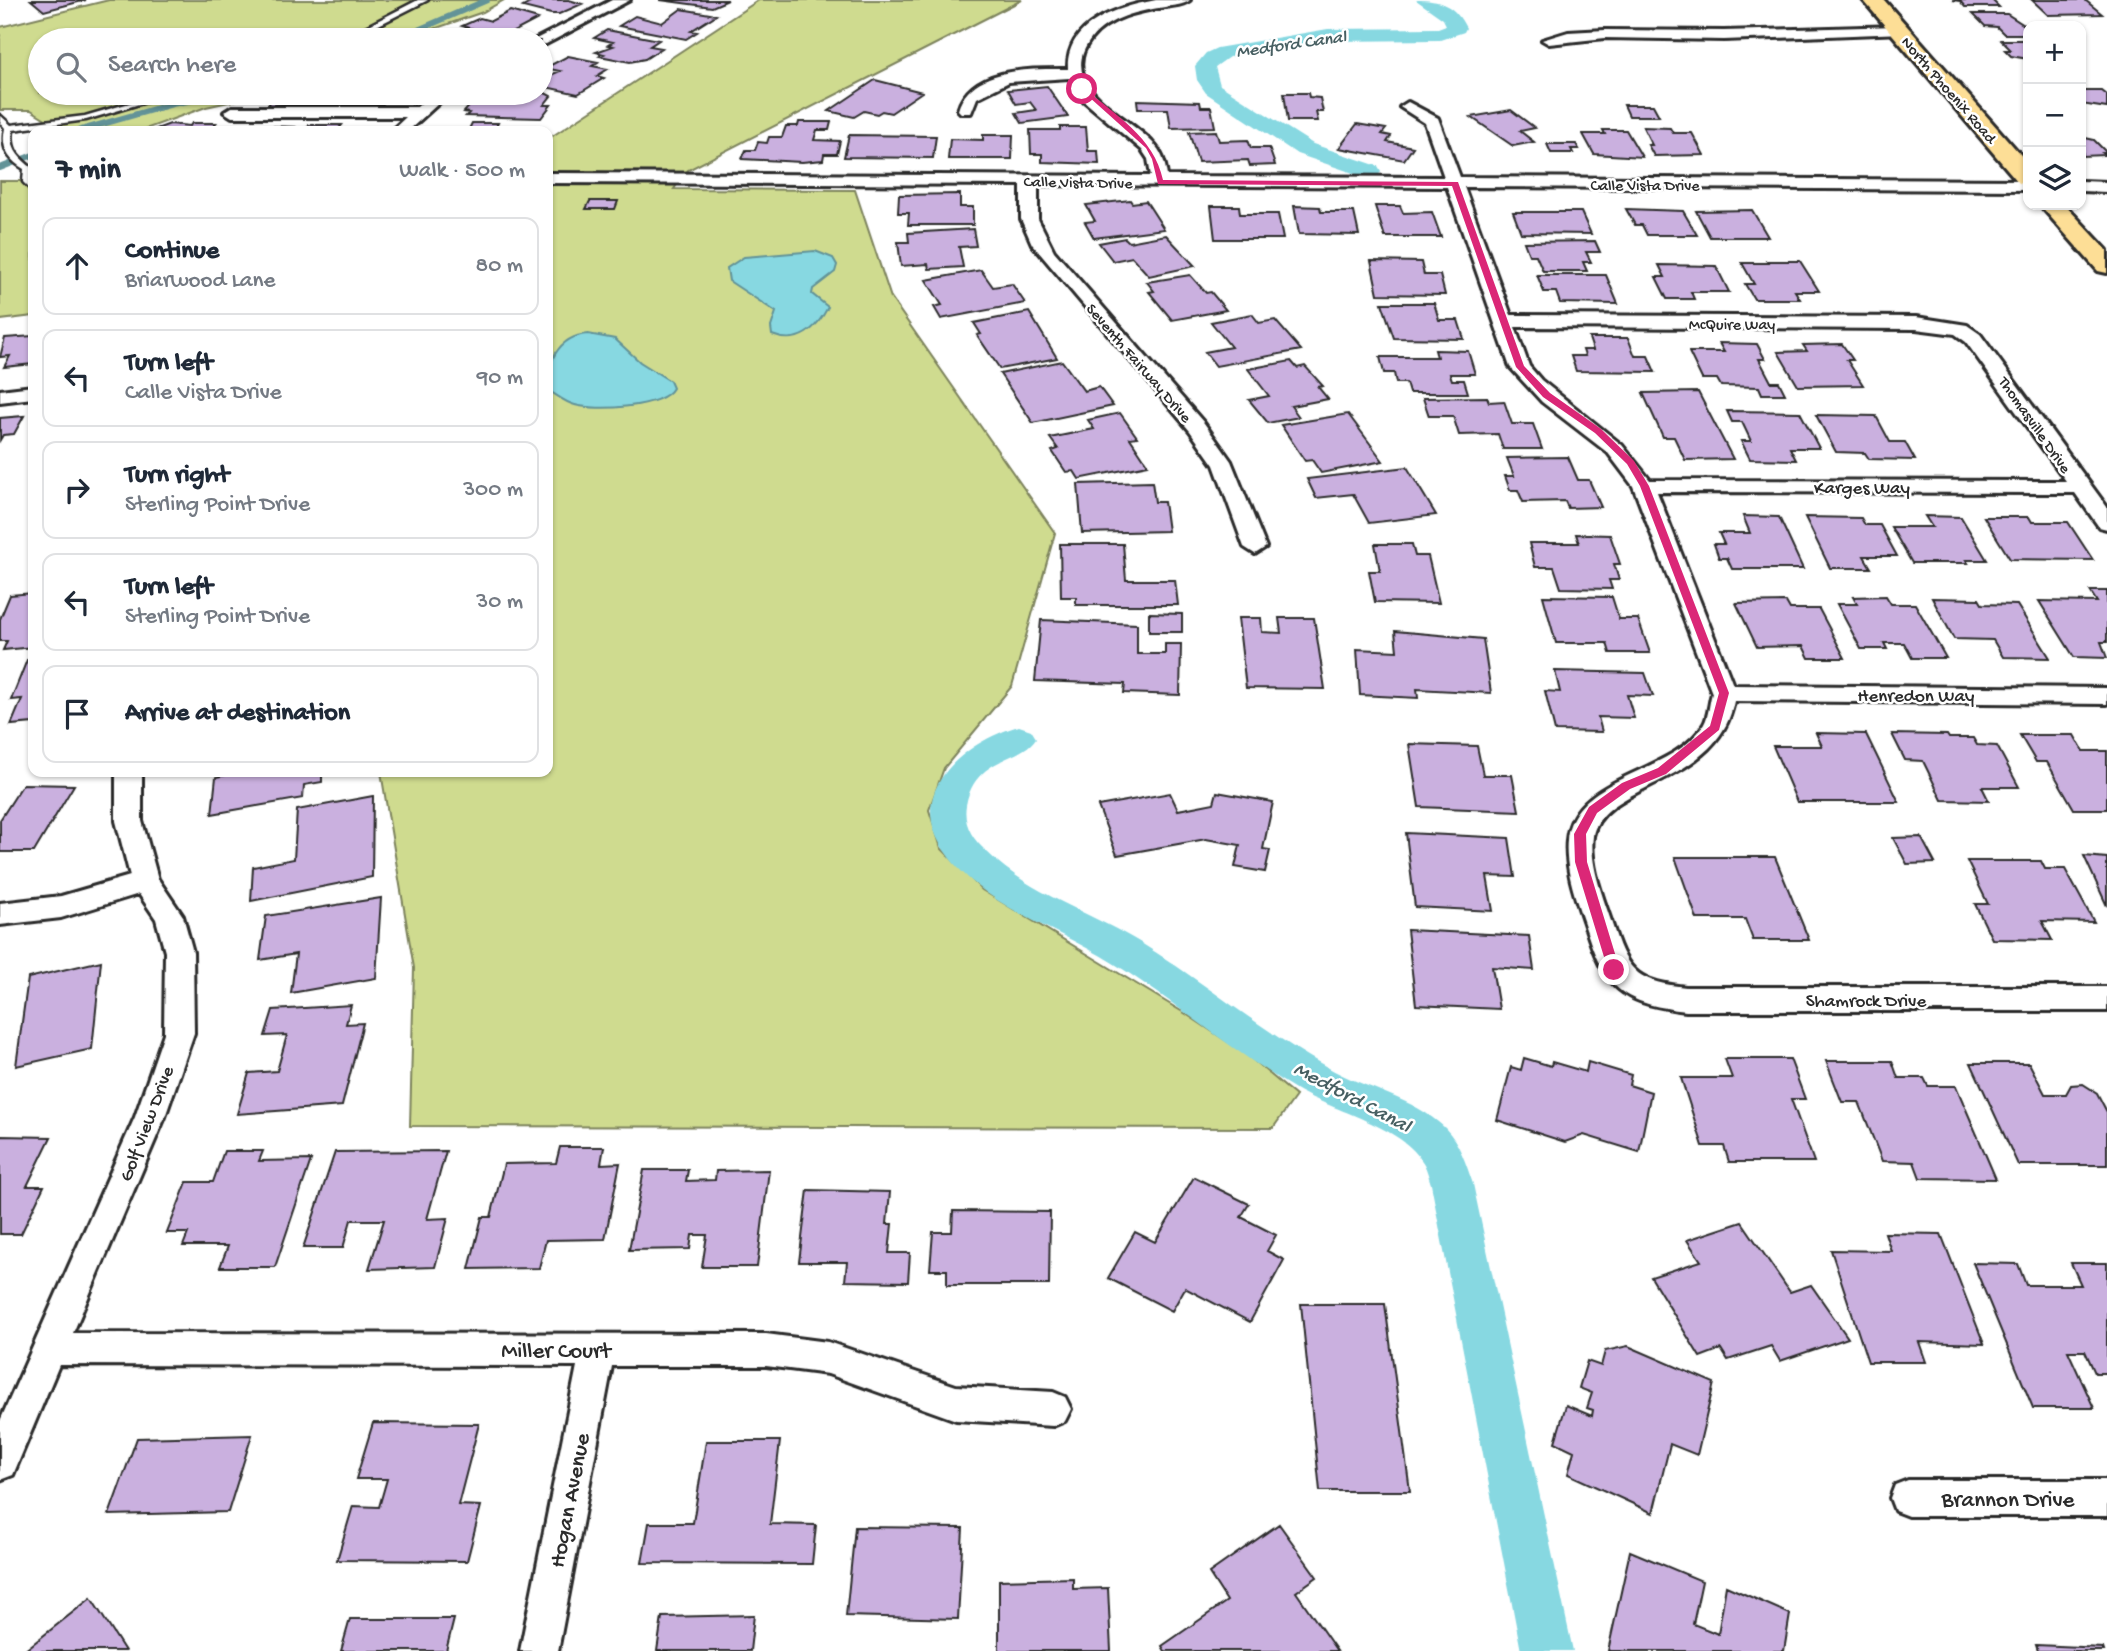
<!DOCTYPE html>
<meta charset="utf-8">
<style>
:root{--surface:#fff;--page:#f2f2f3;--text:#1f2937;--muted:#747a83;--line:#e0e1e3}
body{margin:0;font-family:"Gochi Hand",sans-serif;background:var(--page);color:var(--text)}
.controls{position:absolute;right:21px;top:21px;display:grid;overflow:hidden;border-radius:14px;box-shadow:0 2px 5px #0004}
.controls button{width:63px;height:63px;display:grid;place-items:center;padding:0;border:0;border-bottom:2px solid var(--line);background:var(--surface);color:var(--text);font:35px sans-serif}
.stop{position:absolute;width:21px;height:21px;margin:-16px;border:5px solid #db2777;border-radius:50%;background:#fff}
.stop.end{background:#db2777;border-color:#fff;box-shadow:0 2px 7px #0008}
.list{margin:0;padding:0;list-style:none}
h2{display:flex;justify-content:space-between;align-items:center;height:91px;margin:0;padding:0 28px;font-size:30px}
h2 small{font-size:23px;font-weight:400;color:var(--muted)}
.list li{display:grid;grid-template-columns:46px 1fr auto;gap:21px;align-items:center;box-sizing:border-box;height:98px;margin:0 14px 14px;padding:0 14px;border:2px solid var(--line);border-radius:14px}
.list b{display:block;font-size:26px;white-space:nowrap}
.list p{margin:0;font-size:23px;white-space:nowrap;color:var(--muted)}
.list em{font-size:23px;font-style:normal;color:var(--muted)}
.icon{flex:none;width:38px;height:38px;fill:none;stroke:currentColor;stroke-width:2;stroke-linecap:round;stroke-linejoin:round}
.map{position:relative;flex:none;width:2107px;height:1651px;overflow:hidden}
.search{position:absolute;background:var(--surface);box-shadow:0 2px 5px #0004;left:28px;top:28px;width:525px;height:77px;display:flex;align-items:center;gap:18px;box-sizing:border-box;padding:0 24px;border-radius:38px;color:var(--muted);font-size:26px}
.panel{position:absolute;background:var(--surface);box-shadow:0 2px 5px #0004;left:28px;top:126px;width:525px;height:651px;border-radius:14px}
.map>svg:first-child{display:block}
.green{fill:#cfdb8f;stroke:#7d835d;stroke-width:2}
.water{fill:#87d8e1;stroke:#629398;stroke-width:2}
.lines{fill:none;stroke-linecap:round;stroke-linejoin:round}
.stream{stroke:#629398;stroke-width:6}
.canal{fill:#87d8e1;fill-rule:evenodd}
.building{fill:#cab0df;stroke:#2b2b2b;stroke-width:2}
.service-casing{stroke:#2b2b2b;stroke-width:5}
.minor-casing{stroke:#2b2b2b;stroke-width:6}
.primary-casing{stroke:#2b2b2b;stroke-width:6}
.service{fill:#fff;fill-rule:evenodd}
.minor{fill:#fff;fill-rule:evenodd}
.primary{fill:#fdde96;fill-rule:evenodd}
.route{fill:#db2777}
.labels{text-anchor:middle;stroke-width:5;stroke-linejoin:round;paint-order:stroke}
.far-street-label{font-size:16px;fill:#2b2b2b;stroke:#fff}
.far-water-label{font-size:18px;font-style:italic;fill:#475f62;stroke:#fff}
.street-label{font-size:19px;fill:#2b2b2b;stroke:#fff}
.water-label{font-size:21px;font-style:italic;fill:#475f62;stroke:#fff}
.near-street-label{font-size:23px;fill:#2b2b2b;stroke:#fff}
</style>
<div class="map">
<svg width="2107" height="1651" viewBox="0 0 2107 1651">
<rect width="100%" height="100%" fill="#fff"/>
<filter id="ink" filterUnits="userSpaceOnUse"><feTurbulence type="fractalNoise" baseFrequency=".0143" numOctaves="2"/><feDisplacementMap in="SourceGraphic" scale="14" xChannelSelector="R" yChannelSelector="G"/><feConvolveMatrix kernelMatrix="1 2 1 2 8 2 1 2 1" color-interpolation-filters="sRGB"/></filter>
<g filter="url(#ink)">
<path class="green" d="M109,0H504L483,12L402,40H40V93H270L206,107L140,131H65L31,110H0V27Z
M759,0H1022L688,170L674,189L855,190L891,298L1055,533L1012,686L944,768L929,810L941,848L982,890L1186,1014L1247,1055L1296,1096L1273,1128L410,1126L414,968L381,772H548V139Z
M0,181H33V316L0,320Z"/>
<path class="water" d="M815,251L833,258L837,265L835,272L813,289L812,294L828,307C817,328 799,346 772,335L771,327L776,312L729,281L727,268L744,257Z
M588,334L615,339L640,362L670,381L673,388C662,408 596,411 575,405C566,403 559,397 551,392C543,364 559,336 588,334Z"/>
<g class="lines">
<path class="stream" d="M395,40L487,0
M78,131L172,104L229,93
M0,168L33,155"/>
<path class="canal" d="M1416,0C1440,0 1455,5 1466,28L1464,32L1440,40L1328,41L1229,57L1215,67L1220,85L1313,144L1378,166L1381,171L1378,176H1362L1297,154L1206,93L1197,80L1195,66L1206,53L1217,48L1328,29L1438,28L1446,25L1443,19Z
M1019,726L1031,730L1036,738C1021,762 975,756 966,805C963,824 972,838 986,851C1029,894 1091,912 1141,943C1204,982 1262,1031 1327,1067C1365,1089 1413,1097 1445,1128C1460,1143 1466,1164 1473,1184L1573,1651H1521L1431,1184C1429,1178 1427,1170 1424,1164C1403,1126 1333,1111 1297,1090C1233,1052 1176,1002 1113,963C1058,928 985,908 946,853C902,792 964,742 1019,726Z"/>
</g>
<path class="building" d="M31,0H86L44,11Z
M527,0H569L582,4L559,14H551L523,7L532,2Z
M660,0H728L712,7Z
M1952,0H1992L1999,7H1965L1960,1Z
M2032,0H2085L2102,14L2048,15Z
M681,9L716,15L691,31L697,32L686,39L619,26L635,16L662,23Z
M510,11L538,19L504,37L462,26L480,18L491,21Z
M1973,14H2007L2024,25L2028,34H2004L1997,27L1985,26Z
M452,30L474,37L492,40H432Z
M607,30L659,40L650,46L662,48L645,59L630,62L600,56L604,54L596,52L613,46L608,45L613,42L594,38Z
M2001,40H2028V59L2011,56L2005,50H2011Z
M568,56L598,62L592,66L608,69L597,76L604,78L578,94L541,86V79L560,71L545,68Z
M875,80L922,92L891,113L882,111L877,114L864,111L854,117L829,111Z
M1047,86L1068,117L1022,123L1016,113L1036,110L1030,102L1016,104L1008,90Z
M541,91L551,96L544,105H551L541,118L466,116L469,113L464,112L473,102L499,104L506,96H501L504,93Z
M2081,91H2102L2107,95V108L2081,104Z
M297,93H384L380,96L343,93L329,101L268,105L274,97Z
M1284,93H1308L1309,97L1320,98L1323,112H1316L1318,121H1288Z
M1137,100L1200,102L1201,107H1211L1215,127L1171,128L1168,109H1138Z
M1624,105H1653L1659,116H1629Z
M1511,110L1535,128L1520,131L1534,142L1513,146L1471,117Z
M799,122H831L829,130H817L814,140L840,141L837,154H824L823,160L802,162L742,159L746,150H755L758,142L767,143L769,137H782L786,126H798Z
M192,123H216L209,131H151L170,124L190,126Z
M472,123H498L495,129H512L511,131H468Z
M1357,124L1386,129L1382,134L1391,136L1387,142L1413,147L1404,160L1339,148Z
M309,125H342L337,131H305Z
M264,126L295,127L292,131H260Z
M1060,127H1086L1088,151H1098L1099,164L1042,162V154H1031L1030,130H1060Z
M1643,127L1670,128L1673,133H1692L1704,155L1654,156L1648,145H1652Z
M1603,130H1626L1642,157L1594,154L1583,134H1605Z
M1216,131L1219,141L1248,140L1251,148H1269L1275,165L1250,166L1248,160L1198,162L1189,132Z
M849,135L936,136L933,158L844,157Z
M983,135H1013L1012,159H948L950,139L983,140Z
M2081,137L2094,140L2107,153H2103L2106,155L2083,156Z
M1547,144H1576L1579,149H1571L1573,153H1551Z
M960,194V207H973V225H908L909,213H898L899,195Z
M1130,200L1132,203L1146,201L1164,229L1094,238L1085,222L1095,221L1086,205Z
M590,201H618L615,209H586Z
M1211,206H1239L1240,214H1278L1283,239H1215Z
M1294,206L1320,207L1321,212H1354L1359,235L1299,234Z
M1375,206H1400L1403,213L1432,212L1441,237H1385Z
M1626,209L1683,211L1697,235H1647L1642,225H1635Z
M1752,210L1768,237H1710L1696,211Z
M1513,212H1581L1591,234L1521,233Z
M973,229L976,246L959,247L963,267L929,269L928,264L901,266L898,242H909L908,233Z
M1166,235L1195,266L1149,276L1132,257L1113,261L1099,243L1125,238L1129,242Z
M1595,241L1600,252H1586L1591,262H1583L1587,271H1543L1536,255H1529L1524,242Z
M1371,261L1421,262L1424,275H1440L1445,295L1378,294Z
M1767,261H1800L1819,291H1795L1800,299H1754L1745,284H1754L1742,263H1769Z
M1659,265L1716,266L1729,292H1691L1694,299H1667L1656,277H1665Z
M981,270L993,287L1012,284L1025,303L941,319L934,307L942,305L926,280Z
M1190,275L1206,293L1211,292L1226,310L1172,320L1149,292L1154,291L1147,282Z
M1537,275H1606L1618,304L1560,303L1556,292H1544Z
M1382,303H1434L1439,320H1458L1464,339L1394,338Z
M1029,312L1057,358L1000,369L977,335L981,334L974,323Z
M1252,314L1259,323L1275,320L1301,350L1216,366L1205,352L1231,347L1211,322Z
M33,336V364L4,367L10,356L0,357L5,338Z
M1589,338H1628L1635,356H1648L1655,372L1576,371L1571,356H1585L1583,350H1593Z
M1719,343L1757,344L1765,359H1759L1771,382H1779L1785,394H1762L1759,387L1721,386L1717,379H1702L1689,352H1724Z
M1842,344L1853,360H1847L1863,385L1798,386L1778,352L1807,351L1803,345Z
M1435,350L1468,351L1475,374H1450L1452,380H1464L1468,393H1409L1406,383H1396L1394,373H1384L1380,357H1437Z
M1062,361L1084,391L1099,387L1113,406L1033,423L1000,374Z
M1291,361L1297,368L1305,366L1323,386L1318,387L1328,399L1291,406L1299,417L1268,423L1249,400L1269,396L1248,369Z
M1698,392L1733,459L1685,460L1674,437H1663L1643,393Z
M1487,397L1489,402L1504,401L1512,424H1533L1542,449H1503L1498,434L1459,435L1453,416H1429L1423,398Z
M1727,411L1800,412L1819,448H1790L1796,460L1750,459L1741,441H1751L1742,422H1732Z
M1120,413L1137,437L1130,438L1148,465L1079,479L1074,471L1066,472L1052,451L1058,449L1050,438L1094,429L1088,420Z
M1348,414L1383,461L1321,473L1312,460L1305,461L1281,425Z
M1816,415L1876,416L1890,442H1905L1915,460L1869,459L1865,453L1836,452Z
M24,416L14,434L3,435L0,440V418Z
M1568,457L1578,480H1589L1601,507L1568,508L1565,501L1523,502L1518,490H1510L1505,476H1514L1507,458Z
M1407,467L1436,515L1369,523L1353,494L1316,498L1307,479Z
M1152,482L1155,502H1164L1168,531L1082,533L1078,484Z
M1743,516L1779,517L1803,569H1732L1727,558H1719L1714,544H1724L1719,533H1750Z
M1925,516L1961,517L1987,560H1966L1968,563H1912L1891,527H1932Z
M1805,517L1861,518L1865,525H1880L1897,556H1864L1871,568H1830Z
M1984,517H2029L2032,522H2068L2093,560L2010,559Z
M1576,534L1610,535L1620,564H1614L1619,580H1609L1612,589L1561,588L1554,567H1535L1529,543H1579Z
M1060,544H1123L1126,580H1175L1178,605H1076V597H1061Z
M1375,544H1412L1415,556H1428L1439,603L1375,602L1369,571H1380Z
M2090,591H2107V642H2101L2107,658L2074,657L2039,601L2097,602Z
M33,593V647L3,650L7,641H0V619L10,595Z
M1543,596L1612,597L1619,619H1638L1650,653H1610L1607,643H1556Z
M1886,596L1891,604H1915L1946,658H1912L1904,643H1884L1887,649H1861L1837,604H1857L1853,597Z
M1932,598L1979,599L1982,604L2017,605L2050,658L2003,657L1993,640L1954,639Z
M1786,602L1790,609H1819L1845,658H1809L1803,646L1757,647L1736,603Z
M1149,613L1182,614V632H1149Z
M1238,618H1261L1262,632L1281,633L1279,618H1314L1325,689L1246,688Z
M1041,620L1137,624V654H1165V644H1181L1180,695L1124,693L1125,684L1035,681Z
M1395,631L1483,639L1491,693L1417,689L1418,698L1360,695L1357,649L1397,651Z
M33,659V723L11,725L22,699L11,700L27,660Z
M1555,671L1645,673L1653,696L1627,695L1634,718L1598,717L1602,732L1555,731L1545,691L1560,692Z
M1816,733L1866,734L1899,802H1797L1773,746H1822Z
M1892,734L1947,735L1949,738H1973L1977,745L1997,746L2019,787H1982L1989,801L1942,800L1923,761L1905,760Z
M2020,735H2074L2083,751H2107V809H2074L2047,762H2036Z
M1409,744L1477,746L1483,775H1512L1519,811L1419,807Z
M241,772H322V782L304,785L303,798L212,814L216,777Z
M23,784L74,785L34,852H0V820Z
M1217,792L1273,802L1263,849L1270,850L1265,872L1235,867L1240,845L1206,839L1117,855L1098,806L1170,793L1178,810L1214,803Z
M373,796L372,877L251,901L253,867L294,859L297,810Z
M1406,833L1509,838L1515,877L1487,876L1493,911L1415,907Z
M1921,837L1935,863L1907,864L1893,838Z
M2084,856L2107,858V906Z
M1675,857H1775L1809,940H1753L1745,919H1697Z
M1967,861H2041L2045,869H2065L2094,922L2042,921L2052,940L1992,939L1975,904H1988Z
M381,898L376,978L291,993L296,954L260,960L266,916Z
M1407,930L1529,936L1534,970L1492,967L1499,1009L1416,1005Z
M101,961L92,1049L16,1066L28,978Z
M351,1005L346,1024L363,1023L342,1106L237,1114L249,1073L277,1071L287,1035L265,1036L273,1010Z
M1524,1058L1551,1066L1552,1062L1586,1072L1588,1062L1631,1075L1629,1085L1651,1092L1639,1152L1584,1135L1565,1142L1497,1120L1511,1067L1521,1070Z
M1725,1059H1790L1805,1099H1791L1814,1162H1729L1724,1146H1703L1681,1078H1732Z
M1826,1061H1892L1898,1078H1924L1928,1086H1956L1996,1179L1920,1178L1914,1162L1882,1161L1859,1102H1842Z
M1971,1063H2029L2045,1094H2066L2071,1085L2083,1084L2097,1093L2107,1112V1165H2018Z
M0,1136L51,1137L27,1186H44L21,1234H0Z
M560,1147H604L601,1164L620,1163L605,1239L546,1240L539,1268L469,1269L482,1217H491L504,1164L556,1163Z
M224,1151H263L259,1161L311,1160L275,1267H220L228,1246H183L188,1233H167L187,1182H213Z
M446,1151L427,1219L448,1218L435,1267L369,1269L384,1220H351L343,1248H303L335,1152Z
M644,1170H688L686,1181L715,1180L716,1171L769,1170L757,1267H702L707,1235H692L690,1249L629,1250Z
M1194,1177L1249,1204L1241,1217L1276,1235L1267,1251L1284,1260L1250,1322L1185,1288L1172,1311L1108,1278L1135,1232L1155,1242Z
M808,1190L890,1192L887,1224H892L889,1253H910L908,1282L845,1281L847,1262H799Z
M953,1211L1050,1212L1049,1285H947V1270H930L933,1232H952Z
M1742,1222L1790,1292L1811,1285L1848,1338L1780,1361L1771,1346L1728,1360L1721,1349L1700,1357L1651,1277L1701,1261L1687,1240Z
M1885,1233L1941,1234L1984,1344L1919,1342L1926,1362H1868L1831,1250L1891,1251Z
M1973,1263L2018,1264L2026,1285H2081L2071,1263H2107V1373H2095L2085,1351H2068L2094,1408H2033Z
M1301,1304H1385L1410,1491H1320Z
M1628,1346L1714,1383L1697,1455L1670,1444L1653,1513L1568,1474L1574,1451L1555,1442L1566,1405L1592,1416L1593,1410L1587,1408L1592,1393L1579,1388L1587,1361L1601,1366L1605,1351Z
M373,1423L479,1424L458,1505L481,1506L467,1561L337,1560L353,1506L379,1507L387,1479H356Z
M252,1435L228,1512L109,1515L137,1438Z
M706,1441H780L770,1524L816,1525L812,1564L642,1563L649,1523H693Z
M1279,1524L1317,1577L1296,1592L1337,1651H1165L1162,1646L1227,1601L1209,1573Z
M855,1527L963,1528L958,1619L846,1616Z
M1630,1551L1702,1581L1693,1624L1718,1634L1726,1586L1790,1614L1784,1651H1608Z
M1073,1578V1589L1108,1588L1111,1651H999V1580Z
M91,1598L125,1651H24Z
M754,1615L750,1651H657L662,1617Z
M350,1619H454L446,1651H341Z
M2036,1645L2103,1648L2104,1651H2038Z"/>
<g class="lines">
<g class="service-casing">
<path id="service" d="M418,0H428L349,40H340Z
M164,93H176L86,120L13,130C10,150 18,156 32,168L33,192L23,182L24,169C7,159 1,147 5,128L0,122V115L11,125L85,116Z"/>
</g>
<g class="minor-casing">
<path id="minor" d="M612,0H630L546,44L541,45V40H534Z
M1156,0H1190C1183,6 1173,5 1165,7C1140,11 1108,17 1091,39C1055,86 1127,115 1152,142C1162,152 1165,162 1167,176L1444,177L1425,123L1400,107L1408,102L1438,118L1460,177L2028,180V190L1464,187L1511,315L1916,317L1967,325L1980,334L2107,507V529L2099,527L2075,493L1657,492L1733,685L2107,688V704L1734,701C1719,785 1602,783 1593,836C1589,867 1605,901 1614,930C1628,974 1641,982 1686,987H2107V1011H1686C1630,1004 1607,993 1589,938C1579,907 1564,872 1567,840C1572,774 1675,775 1704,724C1709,715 1709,703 1712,693L1633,486L1608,453L1542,402L1510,367L1447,187L1038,185V219L1054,251L1204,423L1231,461L1266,547L1255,554L1244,547L1214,465L1190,431L1032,244L1021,219V185L548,183V173L1151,176L1148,159L1142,150L1084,101L1069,78L1009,82L977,98L971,113H961L958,110C971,67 1031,69 1068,69C1066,22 1119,7 1156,0ZM1515,327L1916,329L1955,334L1966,342L2066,481L1650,480L1622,445L1541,380L1529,366Z
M1898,26L1905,30L1903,33L1724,40L1605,38L1549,44L1542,40L1568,32L1605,30L1724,31Z
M433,93H450L408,131H391L406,117H232L224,112L232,107H417Z
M2081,181L2107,182V192L2081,191Z
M33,386V398L0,402V390Z
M116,772H142V821L158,879L183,916L193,952L194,1033L165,1117L73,1333L766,1334L828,1342L956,1386L1053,1392L1065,1397L1071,1409L1065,1421L1053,1426L956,1420L828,1374L766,1366H612L558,1651H520L577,1366L59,1365L13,1475L0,1480V1421L135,1117L164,1033L165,952L156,919L139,894L61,918L0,925V903L61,896L130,876L116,821Z
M1908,1480H2107V1516H1908L1895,1511L1890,1498L1895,1485Z"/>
</g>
<g class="primary-casing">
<path id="primary" d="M1863,0H1884L2028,163V185L2019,183Z
M2040,205H2065L2107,250V273L2098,271Z"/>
</g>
<use href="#service" class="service"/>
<use href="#minor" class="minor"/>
<use href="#primary" class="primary"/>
</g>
</g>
<path class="route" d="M1079,88H1084C1115,115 1154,137 1163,180L1458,182L1524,366L1550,393L1601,429L1634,461L1649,486L1729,693L1719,730L1666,774L1630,789L1597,813L1586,834L1587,862L1620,970L1618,973H1609L1608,970L1575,862L1574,834L1589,807L1622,783L1658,768L1710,726L1719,693L1640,486L1627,464L1595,433L1543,397L1516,367L1452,186L1158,184L1152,159L1146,148Z"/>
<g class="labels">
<g class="far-street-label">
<text transform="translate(1950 89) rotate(49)" y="6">North Phoenix Road</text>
<text transform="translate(1078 181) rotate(1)" y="6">Calle Vista Drive</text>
<text x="1645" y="190">Calle Vista Drive</text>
<text x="1732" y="329">McQuire Way</text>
<text transform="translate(1140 362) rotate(49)" y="6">Seventh Fairway Drive</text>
<text transform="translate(2036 424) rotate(55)" y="6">Thomasville Drive</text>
</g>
<g class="far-water-label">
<text transform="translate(1291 43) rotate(-8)" y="6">Medford Canal</text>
</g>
<g class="street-label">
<text x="1862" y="493">Karges Way</text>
<text x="1916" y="701">Henredon Way</text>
<text x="1866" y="1006">Shamrock Drive</text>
<text transform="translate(145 1123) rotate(-69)" y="7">Golf View Drive</text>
</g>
<g class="water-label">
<text transform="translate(1353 1096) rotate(28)" y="7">Medford Canal</text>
</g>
<g class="near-street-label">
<text x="556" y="1357">Miller Court</text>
<text x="2008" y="1506">Brannon Drive</text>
<text transform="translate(568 1500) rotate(-79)" y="8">Hogan Avenue</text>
</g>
</g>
</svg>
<div class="controls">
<button>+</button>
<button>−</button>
<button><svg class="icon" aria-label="layers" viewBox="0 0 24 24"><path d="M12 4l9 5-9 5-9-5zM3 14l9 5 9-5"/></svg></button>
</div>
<div class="stop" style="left:1082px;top:89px"></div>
<div class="stop end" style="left:1614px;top:970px"></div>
<div class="search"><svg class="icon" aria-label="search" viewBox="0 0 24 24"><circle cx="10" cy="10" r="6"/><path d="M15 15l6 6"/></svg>Search here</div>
<section class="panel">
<h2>7 min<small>Walk · 500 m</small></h2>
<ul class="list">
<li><svg class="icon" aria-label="ahead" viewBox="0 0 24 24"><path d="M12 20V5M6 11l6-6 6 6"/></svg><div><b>Continue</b><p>Briarwood Lane</p></div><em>80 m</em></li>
<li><svg class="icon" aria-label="left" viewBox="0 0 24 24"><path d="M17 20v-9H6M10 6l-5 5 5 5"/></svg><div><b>Turn left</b><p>Calle Vista Drive</p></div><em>90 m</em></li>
<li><svg class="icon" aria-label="right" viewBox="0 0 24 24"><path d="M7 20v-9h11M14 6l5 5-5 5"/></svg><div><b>Turn right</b><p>Sterling Point Drive</p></div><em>300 m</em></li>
<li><svg class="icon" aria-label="left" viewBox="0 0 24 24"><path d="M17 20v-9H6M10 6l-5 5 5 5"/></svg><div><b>Turn left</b><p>Sterling Point Drive</p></div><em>30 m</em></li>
<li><svg class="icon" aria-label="arrive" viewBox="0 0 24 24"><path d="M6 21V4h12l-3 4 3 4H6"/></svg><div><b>Arrive at destination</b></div></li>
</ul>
</section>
</div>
